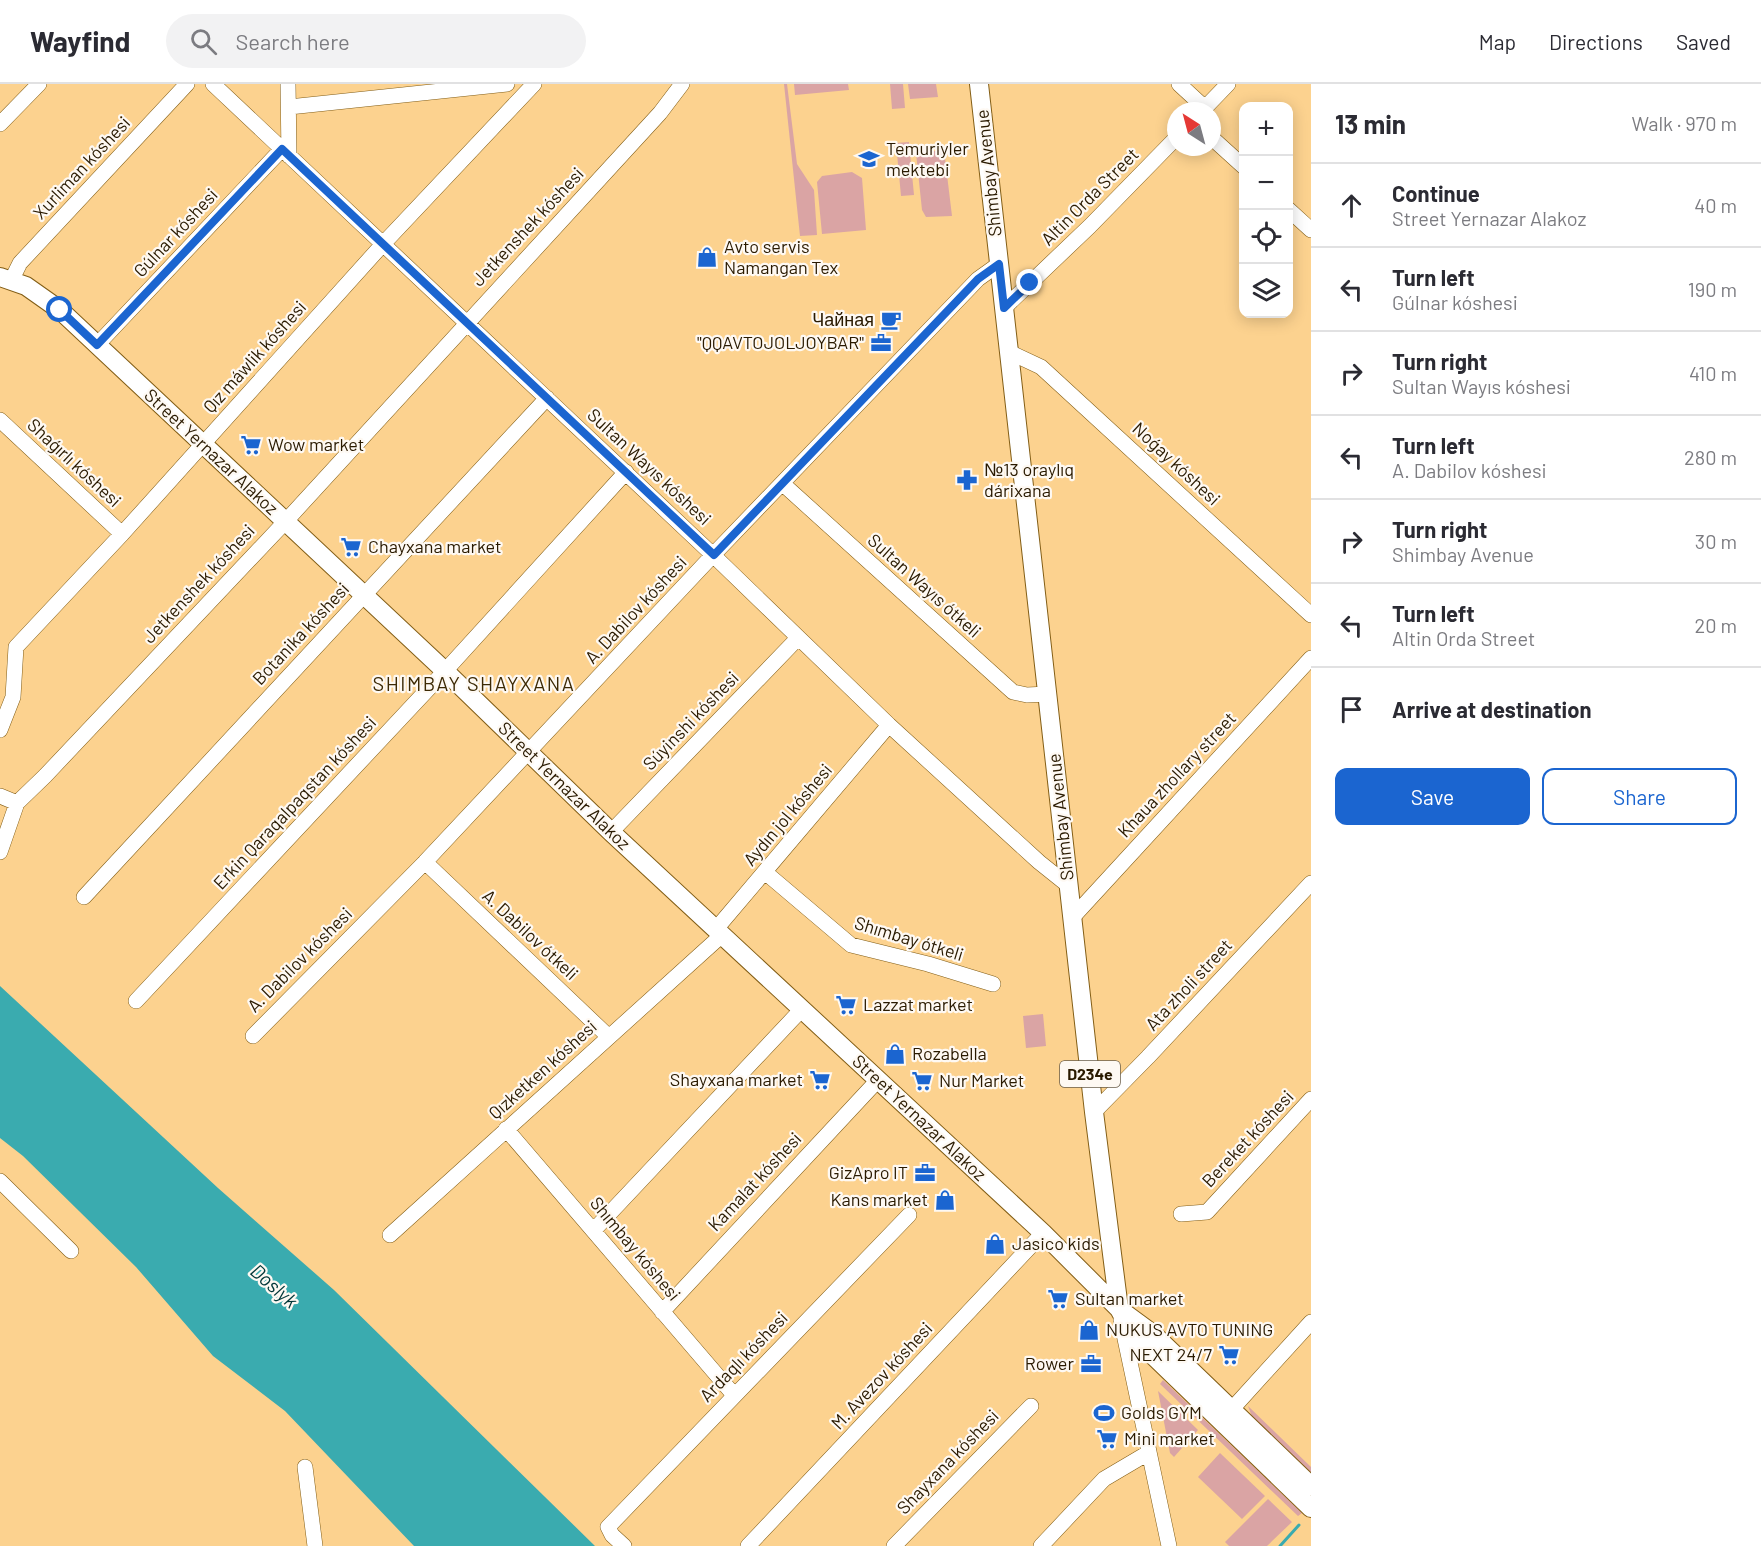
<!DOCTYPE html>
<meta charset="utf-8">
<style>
:root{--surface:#fff;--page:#f2f2f3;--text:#2b2b33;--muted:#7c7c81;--line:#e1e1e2;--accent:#1b65d0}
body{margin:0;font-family:Barlow,sans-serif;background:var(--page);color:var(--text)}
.controls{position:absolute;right:18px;top:18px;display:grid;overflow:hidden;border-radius:12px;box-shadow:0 3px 15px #0003}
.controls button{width:54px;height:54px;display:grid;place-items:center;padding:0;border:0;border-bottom:2px solid var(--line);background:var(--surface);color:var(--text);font:30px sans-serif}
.compass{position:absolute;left:1167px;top:18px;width:54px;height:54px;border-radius:50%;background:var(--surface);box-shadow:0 3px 15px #0003;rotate:324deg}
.stop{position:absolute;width:18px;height:18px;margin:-14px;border:4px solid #1b65d0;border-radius:50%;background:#fff}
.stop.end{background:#1b65d0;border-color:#fff;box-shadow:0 2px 6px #0008}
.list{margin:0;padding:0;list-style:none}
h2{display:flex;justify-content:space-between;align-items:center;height:78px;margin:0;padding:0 24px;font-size:26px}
h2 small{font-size:20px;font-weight:400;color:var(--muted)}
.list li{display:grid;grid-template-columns:39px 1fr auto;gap:18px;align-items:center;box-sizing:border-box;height:84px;padding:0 24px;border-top:2px solid var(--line)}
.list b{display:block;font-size:22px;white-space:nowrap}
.list p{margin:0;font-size:20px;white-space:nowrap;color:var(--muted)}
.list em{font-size:20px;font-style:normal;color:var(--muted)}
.actions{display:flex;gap:12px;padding:18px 24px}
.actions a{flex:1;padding:14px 0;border:2px solid var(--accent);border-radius:12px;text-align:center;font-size:21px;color:var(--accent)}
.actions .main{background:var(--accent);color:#fff}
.icon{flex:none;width:33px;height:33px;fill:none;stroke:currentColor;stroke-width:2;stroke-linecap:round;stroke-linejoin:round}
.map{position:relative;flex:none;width:1311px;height:1462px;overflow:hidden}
header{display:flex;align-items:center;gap:36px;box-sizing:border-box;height:84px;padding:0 30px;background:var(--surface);border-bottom:2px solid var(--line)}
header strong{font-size:28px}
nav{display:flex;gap:33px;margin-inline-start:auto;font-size:21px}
.search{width:420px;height:54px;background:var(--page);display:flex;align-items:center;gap:15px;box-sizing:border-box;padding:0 21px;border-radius:33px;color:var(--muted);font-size:22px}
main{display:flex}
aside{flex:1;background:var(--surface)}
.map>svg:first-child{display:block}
.green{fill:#daa4a4}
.water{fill:#3aabaf}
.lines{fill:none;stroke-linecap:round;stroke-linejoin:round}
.stream{stroke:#3aabaf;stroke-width:3}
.minor-casing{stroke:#835e16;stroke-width:16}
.major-casing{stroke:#835e16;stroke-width:20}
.minor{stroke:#fff;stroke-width:15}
.major{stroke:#fff;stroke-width:18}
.route{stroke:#1b65d0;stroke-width:8}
.labels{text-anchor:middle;stroke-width:4.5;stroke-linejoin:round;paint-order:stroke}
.shield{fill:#fef9f3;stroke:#6a5d49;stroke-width:1.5}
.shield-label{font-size:16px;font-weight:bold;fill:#2a1a00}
.poi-label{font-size:18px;fill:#2a1a00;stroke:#fef9f3;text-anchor:start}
.street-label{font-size:18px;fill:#2a1a00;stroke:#fef9f3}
.neighbourhood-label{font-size:20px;letter-spacing:1.5px;fill:#3d2a05;stroke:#fef9f3}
.water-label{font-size:20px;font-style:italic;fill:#003638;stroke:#fef9f3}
</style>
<header>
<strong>Wayfind</strong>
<div class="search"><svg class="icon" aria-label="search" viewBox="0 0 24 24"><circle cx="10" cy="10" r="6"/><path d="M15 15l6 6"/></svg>Search here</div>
<nav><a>Map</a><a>Directions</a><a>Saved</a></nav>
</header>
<main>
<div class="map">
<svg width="1311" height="1462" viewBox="0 0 1311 1462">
<rect width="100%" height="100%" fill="#fcd28f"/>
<path class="green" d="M784,0H787L797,80L814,106L817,151L800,152Z
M794,0H848L849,6L795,11Z
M890,0H903L905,24L892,25Z
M908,0H936L938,13L910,15Z
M909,58L914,111L901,112L896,59Z
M944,66L952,132L926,133L922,126L916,69Z
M852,88L862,94L866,146L822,150L817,98L822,92Z
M1043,930L1046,962L1026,964L1023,932Z
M1163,1296L1302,1429L1298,1432L1160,1300Z
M1158,1307L1198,1346L1174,1373L1170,1369Z
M1248,1322L1311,1383V1390L1252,1333Z
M1220,1369L1265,1412L1242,1435L1198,1393Z
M1268,1415L1292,1438L1267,1462H1229L1225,1458Z"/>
<path class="water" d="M0,902L218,1104L334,1206L595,1462H414L285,1327L213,1272L136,1183L23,1072L0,1054Z"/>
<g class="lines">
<path class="stream" d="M1280,1462L1299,1441"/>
<g class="minor-casing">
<path id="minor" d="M213,0L713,471L889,641L1039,778L1069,802
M288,0L289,72
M1179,0L1205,24
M289,23L507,0
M1202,27L1228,0
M0,40L39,0
M1212,54L1244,83
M1288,125L1311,146
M11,197L20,179L187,0
M1004,224L1090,142L1176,54
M97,261L282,65
M1009,268L1041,283L1311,531
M0,336L122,450
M783,400L1013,608L1027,611L1048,610
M0,646L13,613L16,563L122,450L383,160L534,0
M0,712L17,719
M611,748L798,554
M0,768L17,719L45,692L285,438L660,29L682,0
M425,778L609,953
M766,789L851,861L928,880L993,900
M84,813L547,314
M1072,834L1311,574
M716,845L889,641
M136,917L445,587L626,388
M253,952L425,778L713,471L978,195L999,180
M1094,1028L1148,973L1311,799
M506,1045L734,1311
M0,1097L71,1167
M1181,1130L1207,1128L1311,1015
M594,1146L802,925
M390,1151L722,851
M662,1228L878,996
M1121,1236L1169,1462
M1232,1325L1311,1238
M305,1383L315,1462
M624,1462L612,1451L608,1443L909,1131
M748,1462L1043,1149
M894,1462L1031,1322
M1041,1462L1104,1395L1148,1369"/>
</g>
<g class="major-casing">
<path id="major" d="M979,0L1094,1028L1119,1225L1135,1254L1311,1424
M0,193L26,202L60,226L445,587L611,748L1043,1149L1119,1225L1153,1250L1311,1402"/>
</g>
<use href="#minor" class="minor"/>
<use href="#major" class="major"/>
</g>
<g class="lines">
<path class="route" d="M60,226L97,261L282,65L714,471L978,195L999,180L1004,224L1030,199"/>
</g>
<defs>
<g id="school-bare" transform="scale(1.62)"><path d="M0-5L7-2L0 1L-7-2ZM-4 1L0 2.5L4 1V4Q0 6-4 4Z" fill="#1b65d0" stroke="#fef9f3" stroke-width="2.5" paint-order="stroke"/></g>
<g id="shop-bare" transform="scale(1.62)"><path d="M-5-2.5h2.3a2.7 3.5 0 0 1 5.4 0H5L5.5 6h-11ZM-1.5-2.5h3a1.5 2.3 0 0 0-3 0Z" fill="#1b65d0" stroke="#fef9f3" stroke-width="2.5" paint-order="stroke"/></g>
<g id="cafe-bare" transform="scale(1.62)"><path d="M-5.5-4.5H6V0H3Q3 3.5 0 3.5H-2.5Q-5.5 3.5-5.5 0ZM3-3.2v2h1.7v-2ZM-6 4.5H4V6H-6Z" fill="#1b65d0" stroke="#fef9f3" stroke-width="2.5" paint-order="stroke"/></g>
<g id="office-bare" transform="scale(1.62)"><path d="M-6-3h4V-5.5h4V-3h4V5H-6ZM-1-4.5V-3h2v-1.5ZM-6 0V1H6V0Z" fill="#1b65d0" stroke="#fef9f3" stroke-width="2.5" paint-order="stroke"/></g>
<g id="supermarket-bare" transform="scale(1.62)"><path d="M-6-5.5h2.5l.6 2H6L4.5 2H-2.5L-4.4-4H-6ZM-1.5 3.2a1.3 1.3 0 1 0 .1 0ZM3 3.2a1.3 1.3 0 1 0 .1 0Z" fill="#1b65d0" stroke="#fef9f3" stroke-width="2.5" paint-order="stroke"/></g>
<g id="pharmacy-bare" transform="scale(1.62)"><path d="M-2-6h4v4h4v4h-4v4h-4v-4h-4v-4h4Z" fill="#1b65d0" stroke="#fef9f3" stroke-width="2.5" paint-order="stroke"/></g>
<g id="stadium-bare" transform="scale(1.62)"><path d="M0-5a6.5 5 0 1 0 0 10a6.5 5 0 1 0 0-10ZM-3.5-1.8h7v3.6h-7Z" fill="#1b65d0" stroke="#fef9f3" stroke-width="2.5" paint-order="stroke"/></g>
</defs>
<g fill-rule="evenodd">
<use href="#school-bare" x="869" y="75"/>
<use href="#shop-bare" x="707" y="173"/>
<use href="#cafe-bare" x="891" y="236"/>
<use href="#office-bare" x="881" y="259"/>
<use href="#supermarket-bare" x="251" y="361"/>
<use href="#pharmacy-bare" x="967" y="396"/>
<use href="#supermarket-bare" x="351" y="463"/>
<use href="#supermarket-bare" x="846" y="921"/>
<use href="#shop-bare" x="895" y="970"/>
<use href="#supermarket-bare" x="820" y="996"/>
<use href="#supermarket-bare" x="922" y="997"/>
<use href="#office-bare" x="925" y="1089"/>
<use href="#shop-bare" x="945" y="1116"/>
<use href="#shop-bare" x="995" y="1160"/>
<use href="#supermarket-bare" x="1058" y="1215"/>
<use href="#shop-bare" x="1089" y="1246"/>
<use href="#supermarket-bare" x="1229" y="1271"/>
<use href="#office-bare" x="1091" y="1280"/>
<use href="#stadium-bare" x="1104" y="1329"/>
<use href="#supermarket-bare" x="1107" y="1355"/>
</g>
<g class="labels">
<rect class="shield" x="1060" y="977" width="60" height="26" rx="4.5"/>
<g class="shield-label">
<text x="1090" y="996">D234e</text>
</g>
<g class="poi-label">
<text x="886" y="71">Temuriyler<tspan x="886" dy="21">mektebi</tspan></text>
<text x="724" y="169">Avto servis<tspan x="724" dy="21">Namangan Tex</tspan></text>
<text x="874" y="242" text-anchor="end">Чайная</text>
<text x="864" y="265" text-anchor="end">"QQAVTOJOLJOYBAR"</text>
<text x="268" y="367">Wow market</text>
<text x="984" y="392">№13 oraylıq<tspan x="984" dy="21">dárixana</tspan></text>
<text x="368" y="469">Chayxana market</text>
<text x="863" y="927">Lazzat market</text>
<text x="912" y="976">Rozabella</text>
<text x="803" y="1002" text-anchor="end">Shayxana market</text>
<text x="939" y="1003">Nur Market</text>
<text x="908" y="1095" text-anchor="end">GizApro IT</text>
<text x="928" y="1122" text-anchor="end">Kans market</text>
<text x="1012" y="1166">Jasico kids</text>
<text x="1075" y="1221">Sultan market</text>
<text x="1106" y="1252">NUKUS AVTO TUNING</text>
<text x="1212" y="1277" text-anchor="end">NEXT 24/7</text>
<text x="1074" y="1286" text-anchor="end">Rower</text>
<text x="1121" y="1335">Golds GYM</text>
<text x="1124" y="1361">Mini market</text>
</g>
<g class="street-label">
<text transform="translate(82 84) rotate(-47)" y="6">Xurliman kóshesi</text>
<text transform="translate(989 89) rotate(-96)" y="6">Shimbay Avenue</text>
<text transform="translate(1090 113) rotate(-45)" y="6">Altin Orda Street</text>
<text transform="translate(528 143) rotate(-47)" y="6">Jetkenshek kóshesi</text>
<text transform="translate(176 149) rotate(-47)" y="6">Gúlnar kóshesi</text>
<text transform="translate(255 273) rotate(-48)" y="6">Qız máwlik kóshesi</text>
<text transform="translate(211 368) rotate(43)" y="6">Street Yernazar Alakoz</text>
<text transform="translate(74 379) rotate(43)" y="6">Shaǵırlı kóshesi</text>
<text transform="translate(1176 380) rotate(43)" y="6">Noǵay kóshesi</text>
<text transform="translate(649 383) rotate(43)" y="6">Sultan Wayıs kóshesi</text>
<text transform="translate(199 500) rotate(-47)" y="6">Jetkenshek kóshesi</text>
<text transform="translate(924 502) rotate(42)" y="6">Sultan Wayıs ótkeli</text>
<text transform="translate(636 526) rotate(-47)" y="6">A. Dabilov kóshesi</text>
<text transform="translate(301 550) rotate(-47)" y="6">Botanika kóshesi</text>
<text transform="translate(691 637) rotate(-46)" y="6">Súyinshi kóshesi</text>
<text transform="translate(1177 691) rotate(-47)" y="6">Khaua zhollary street</text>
<text transform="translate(564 702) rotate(44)" y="6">Street Yernazar Alakoz</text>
<text transform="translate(295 719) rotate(-47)" y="6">Erkin Qaraqalpaqstan kóshesi</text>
<text transform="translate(788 731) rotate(-50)" y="6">Aydın jol kóshesi</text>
<text transform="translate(1061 733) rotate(-96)" y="6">Shimbay Avenue</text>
<text transform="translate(530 851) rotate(43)" y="6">A. Dabilov ótkeli</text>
<text transform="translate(909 855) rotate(17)" y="6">Shımbay ótkeli</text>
<text transform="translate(300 876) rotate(-45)" y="6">A. Dabilov kóshesi</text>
<text transform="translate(1189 901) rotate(-47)" y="6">Ata zholi street</text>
<text transform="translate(543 986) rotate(-42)" y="6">Qızketken kóshesi</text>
<text transform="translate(919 1034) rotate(43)" y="6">Street Yernazar Alakoz</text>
<text transform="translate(1248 1055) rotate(-47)" y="6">Bereket kóshesi</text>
<text transform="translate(755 1098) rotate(-47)" y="6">Kamalat kóshesi</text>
<text transform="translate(635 1165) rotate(50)" y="6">Shımbay kóshesi</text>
<text transform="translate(744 1273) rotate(-46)" y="6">Ardaqlı kóshesi</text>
<text transform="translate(882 1292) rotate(-47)" y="6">M. Avezov kóshesi</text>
<text transform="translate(948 1378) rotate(-46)" y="6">Shayxana kóshesi</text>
</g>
<g class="neighbourhood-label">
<text x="474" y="607">SHIMBAY SHAYXANA</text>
</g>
<g class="water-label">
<text transform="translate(274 1202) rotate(41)" y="7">Doslyk</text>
</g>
</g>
</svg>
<div class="controls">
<button>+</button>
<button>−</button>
<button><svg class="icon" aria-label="locate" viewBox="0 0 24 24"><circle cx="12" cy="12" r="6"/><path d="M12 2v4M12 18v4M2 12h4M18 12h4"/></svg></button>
<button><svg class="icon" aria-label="layers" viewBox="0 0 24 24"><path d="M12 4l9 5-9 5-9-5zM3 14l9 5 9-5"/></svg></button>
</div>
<svg class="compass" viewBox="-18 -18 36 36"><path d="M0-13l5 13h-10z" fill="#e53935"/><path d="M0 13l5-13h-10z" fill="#7c7c81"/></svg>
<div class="stop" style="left:60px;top:226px"></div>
<div class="stop end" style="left:1030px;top:199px"></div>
</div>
<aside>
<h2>13 min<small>Walk · 970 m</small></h2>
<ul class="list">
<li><svg class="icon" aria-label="ahead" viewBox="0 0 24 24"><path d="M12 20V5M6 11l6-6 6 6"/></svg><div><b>Continue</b><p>Street Yernazar Alakoz</p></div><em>40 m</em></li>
<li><svg class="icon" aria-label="left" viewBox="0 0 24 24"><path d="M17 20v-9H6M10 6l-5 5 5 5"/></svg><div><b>Turn left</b><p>Gúlnar kóshesi</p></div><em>190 m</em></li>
<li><svg class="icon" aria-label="right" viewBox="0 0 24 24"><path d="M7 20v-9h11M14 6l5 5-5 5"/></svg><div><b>Turn right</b><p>Sultan Wayıs kóshesi</p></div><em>410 m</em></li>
<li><svg class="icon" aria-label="left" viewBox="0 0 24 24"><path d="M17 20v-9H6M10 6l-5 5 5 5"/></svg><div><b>Turn left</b><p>A. Dabilov kóshesi</p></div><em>280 m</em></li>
<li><svg class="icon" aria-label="right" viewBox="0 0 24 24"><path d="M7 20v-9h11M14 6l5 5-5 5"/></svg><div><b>Turn right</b><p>Shimbay Avenue</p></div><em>30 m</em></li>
<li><svg class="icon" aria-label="left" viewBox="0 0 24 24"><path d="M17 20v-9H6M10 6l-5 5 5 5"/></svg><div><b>Turn left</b><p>Altin Orda Street</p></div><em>20 m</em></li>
<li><svg class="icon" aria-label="arrive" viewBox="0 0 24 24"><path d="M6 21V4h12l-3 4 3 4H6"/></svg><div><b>Arrive at destination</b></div></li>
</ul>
<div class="actions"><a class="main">Save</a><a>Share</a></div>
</aside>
</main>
